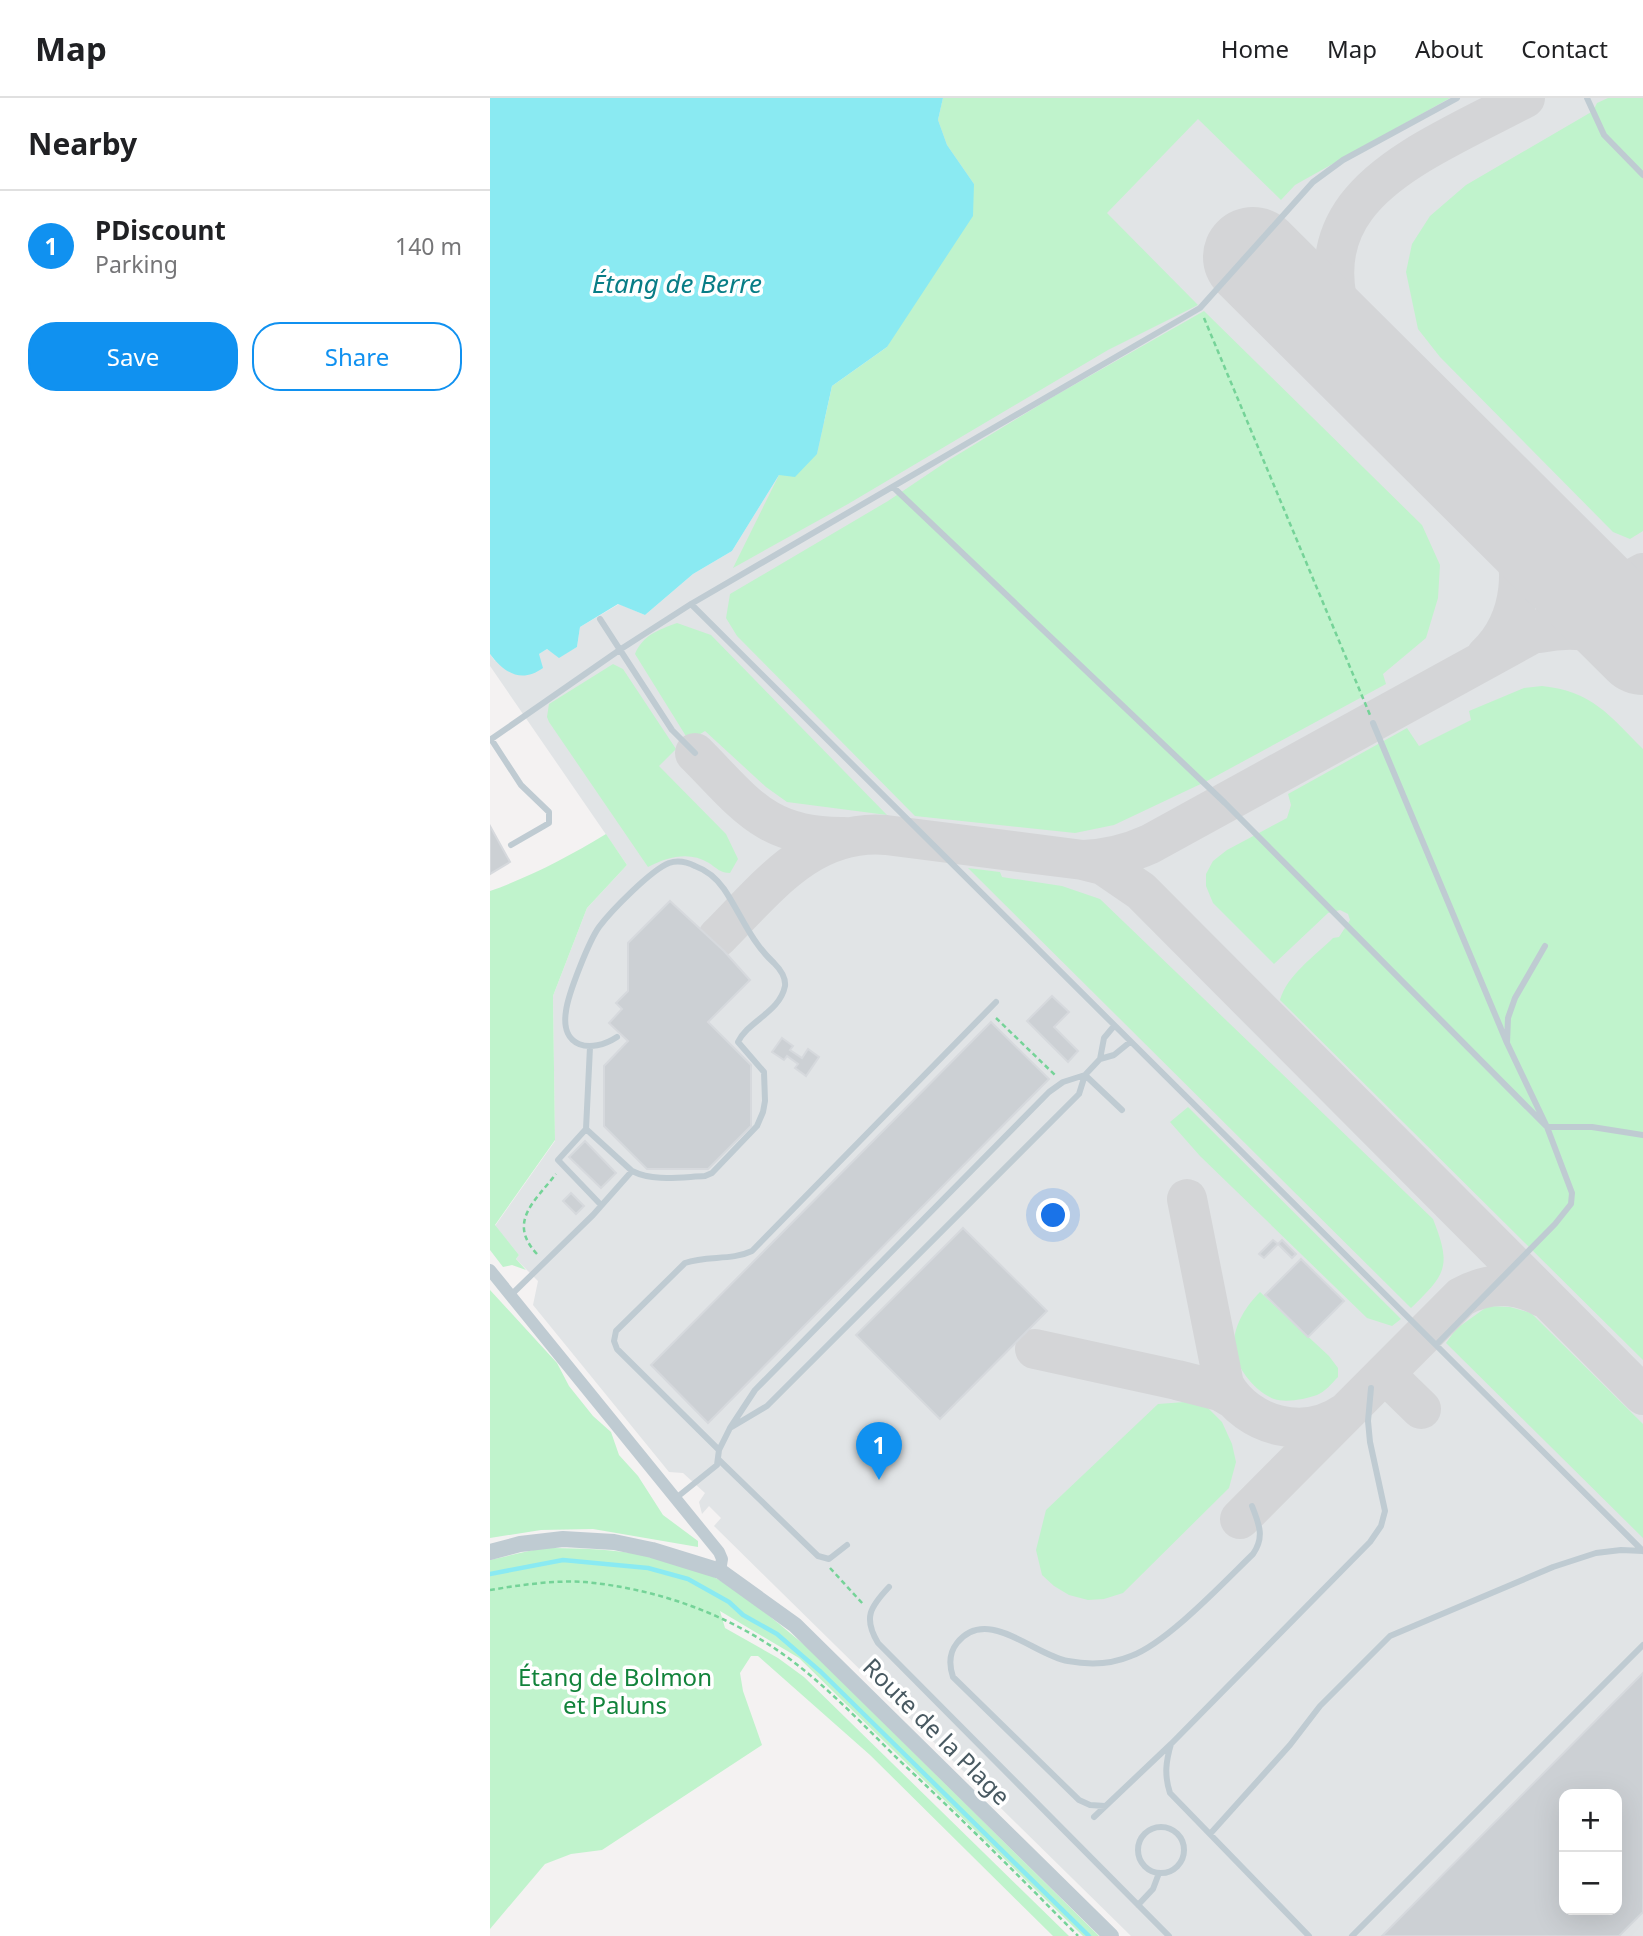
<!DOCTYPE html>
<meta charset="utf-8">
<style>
:root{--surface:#fff;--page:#f2f2f2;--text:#202124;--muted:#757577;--line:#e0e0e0;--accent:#1091f0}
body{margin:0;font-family:"Noto Sans",sans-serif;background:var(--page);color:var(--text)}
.controls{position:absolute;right:21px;bottom:21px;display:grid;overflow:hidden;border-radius:14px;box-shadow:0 7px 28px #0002}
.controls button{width:63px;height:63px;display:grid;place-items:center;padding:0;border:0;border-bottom:2px solid var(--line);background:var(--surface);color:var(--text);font:35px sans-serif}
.you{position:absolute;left:564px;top:1118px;width:24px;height:24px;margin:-18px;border:5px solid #fff;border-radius:50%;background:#1a73e8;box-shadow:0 0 0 10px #1a73e833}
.badge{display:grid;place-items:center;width:46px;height:46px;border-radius:50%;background:var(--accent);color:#fff;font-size:23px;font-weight:700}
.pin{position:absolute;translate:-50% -58px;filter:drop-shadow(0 2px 4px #0008)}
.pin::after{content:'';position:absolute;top:37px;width:24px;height:21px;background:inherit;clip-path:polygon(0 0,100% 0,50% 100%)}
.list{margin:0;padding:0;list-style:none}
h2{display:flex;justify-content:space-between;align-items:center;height:91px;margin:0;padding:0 28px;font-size:30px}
h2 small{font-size:23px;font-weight:400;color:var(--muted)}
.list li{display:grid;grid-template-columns:46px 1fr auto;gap:21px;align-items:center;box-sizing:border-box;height:112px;padding:0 28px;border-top:2px solid var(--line)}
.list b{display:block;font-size:26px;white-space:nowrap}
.list p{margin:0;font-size:23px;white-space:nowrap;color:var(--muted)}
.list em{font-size:23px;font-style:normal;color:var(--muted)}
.actions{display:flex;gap:14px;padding:21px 28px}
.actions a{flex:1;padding:16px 0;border:2px solid var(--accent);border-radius:28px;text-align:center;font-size:24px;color:var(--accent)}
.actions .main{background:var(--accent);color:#fff}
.map{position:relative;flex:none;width:1153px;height:1838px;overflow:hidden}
header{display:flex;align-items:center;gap:42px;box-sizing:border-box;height:98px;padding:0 35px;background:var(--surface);border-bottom:2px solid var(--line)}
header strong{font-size:33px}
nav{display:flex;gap:38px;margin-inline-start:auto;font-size:24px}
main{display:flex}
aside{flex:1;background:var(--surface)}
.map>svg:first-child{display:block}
.airport{fill:#e1e4e6;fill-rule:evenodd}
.green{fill:#c0f3cc}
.water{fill:#8aeaf2}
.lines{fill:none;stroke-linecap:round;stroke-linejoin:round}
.stream{stroke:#8aeaf2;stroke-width:4.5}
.taxiway{stroke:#d4d5d7;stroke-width:40}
.runway{stroke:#d4d5d7;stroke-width:100}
.building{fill:#ccd0d4;stroke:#d6d9dd;stroke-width:2;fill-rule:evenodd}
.path{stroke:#75d398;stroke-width:2.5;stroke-dasharray:5 3.5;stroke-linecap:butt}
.service{stroke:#bfcbd2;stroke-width:6}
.minor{stroke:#bfcbd2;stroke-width:12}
.tertiary{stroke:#bfcbd2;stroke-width:16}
.labels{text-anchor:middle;stroke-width:7;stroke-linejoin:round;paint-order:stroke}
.park-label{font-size:24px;fill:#12833b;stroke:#fff}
.street-label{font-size:24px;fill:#485961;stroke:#fff}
.water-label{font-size:26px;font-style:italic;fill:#087d86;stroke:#fff}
</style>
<header>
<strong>Map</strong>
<nav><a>Home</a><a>Map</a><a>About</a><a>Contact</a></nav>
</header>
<main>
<aside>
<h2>Nearby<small></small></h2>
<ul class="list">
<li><span class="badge">1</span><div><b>PDiscount</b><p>Parking</p></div><em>140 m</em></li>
</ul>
<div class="actions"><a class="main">Save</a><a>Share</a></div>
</aside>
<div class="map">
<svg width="1153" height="1838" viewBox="0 0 1153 1838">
<rect width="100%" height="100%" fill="#f4f2f2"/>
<path class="airport" d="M453,0H1153V1838H641L224,1428L231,1420L219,1408L212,1416L209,1404L215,1395L193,1375L179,1374L43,1207L48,1183L26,1161L29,1157L5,1128L65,1043L63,898L97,810L137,767L0,568V556L5,563L49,556L57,551L69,559L87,549L90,529L129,506L155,517L203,476L242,453L289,377L397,249ZM1074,1696H1127V1812H1074Z"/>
<path class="green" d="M453,0H960L805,87L791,102L708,21L617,115L708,207L618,252L358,406L243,470L289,377L327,356L342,288L397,249L484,86L457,47L448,22Z
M1118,0H1153V433L1140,441L1123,434L950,259L928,231L916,174L922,146L940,118L976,87L1103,13L1107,5Z
M714,213L932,427L950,467L948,500L936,540L893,576L896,586L717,683L624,727L585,735L425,718L247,538L236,520L240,496L398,403L459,362L561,300Z
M187,525L221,537L397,717L297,704L276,689L215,633L199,643L145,556C153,537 168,532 187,525Z
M123,566L133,571L186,651L169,668L236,736L248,761L240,775C231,775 226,770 219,765C199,753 178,759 158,769L59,624L57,619L59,606Z
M1052,588C1102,593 1119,617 1153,651V1262L790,902C797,877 825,858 843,840L849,839L860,822L858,816L850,812L838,815L784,866L723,805L716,788V776L723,763L737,752L797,720L801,707L798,696L917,630L929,648L981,622L979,613L1034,590Z
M116,736L137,767L97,810L63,898L65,1042L5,1127L29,1157L26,1161L36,1172L22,1167L13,1169L0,1152V793C42,778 78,759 116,736Z
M478,770L510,774L512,779L572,788L610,801L943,1121C962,1169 956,1176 921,1210Z
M698,1009L911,1221L902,1228L877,1220L710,1058L680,1024Z
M0,1192L67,1265L79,1288L103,1318L121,1334L129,1357L148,1378L173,1417L208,1443V1449L103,1431L51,1432L0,1440Z
M770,1194L839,1258L848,1270V1279C842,1285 835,1294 827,1297C816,1301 796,1305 784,1301C764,1293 744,1268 744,1246C744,1226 757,1207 770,1194Z
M998,1208L1020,1209L1041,1215L1153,1326V1440L956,1245L966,1231Z
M695,1304L717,1309L732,1324L742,1346L746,1364L739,1390L633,1495L614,1501L598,1502L579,1497L564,1488L552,1477L546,1452L556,1412L668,1306Z
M52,1450C108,1450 164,1453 216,1475C249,1490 287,1525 316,1548L609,1838H593L309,1560L230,1513L235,1530L288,1560L314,1579L579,1838H563L380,1657L268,1558H261L250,1575L253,1593L272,1647L112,1752L81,1756L55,1766L0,1831V1462Z"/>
<path class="water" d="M0,0H453L448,22L457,47L484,86L483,118L397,249L342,288L327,356L305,379L289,377L242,453L203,476L155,517L128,506L90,529L87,549L69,560L57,551L49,556L53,570C32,585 15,576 0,556Z"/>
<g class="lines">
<path class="stream" d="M0,1476L73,1462L158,1470L198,1481L239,1504L253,1517L287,1536L331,1574L599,1838"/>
<path class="taxiway" d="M873,269C785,106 916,63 1035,0
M988,383C997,395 1008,406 1014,418C1038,463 1034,522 996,558
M1050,535C1088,527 1120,534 1153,554
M205,655C255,705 275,740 354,739
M593,762C618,761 638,756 660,746L1153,475
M228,839C277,790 320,731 396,737L593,762L613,767L651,793L1153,1297
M697,1101L734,1287C758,1329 815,1343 855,1315
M545,1251L687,1282L730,1293L742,1300
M895,1276L931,1311
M750,1421L971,1199C998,1184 1025,1184 1052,1199"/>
<path class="runway" d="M763,159L1153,547"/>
</g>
<path class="building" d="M0,728L20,764L0,776Z
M180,803L234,853L260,882L218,924L261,967V1028L218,1071H157L114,1028V968L138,943L119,925L132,911L126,905L138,893V845Z
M562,898L579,914L564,929L588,953L578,964L537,923Z
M501,924L559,981L218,1325L161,1267Z
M292,940L303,948L300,952L312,960L318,951L329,959L316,978L305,970L308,966L297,958L294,962L282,954Z
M95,1043L126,1075L111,1090L79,1059Z
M81,1095L94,1108L86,1116L73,1103Z
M473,1130L557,1213L450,1321L366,1237Z
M783,1142L788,1146L774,1160L769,1156Z
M792,1142L806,1156L802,1160L788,1146Z
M811,1161L854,1203L818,1239L775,1197Z
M1153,1575V1814L1129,1838H892ZM1074,1696H1127V1812H1074Z"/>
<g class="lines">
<path class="path" d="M714,220L880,617
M506,920L566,978
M47,1156C17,1124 45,1103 66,1076
M340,1470L373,1506
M0,1492C30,1487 64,1482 95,1484C168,1491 238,1516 297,1559C338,1589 374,1628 410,1663C471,1720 530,1779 588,1838"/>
<path class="service" d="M1097,0L1114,37L1153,77
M403,389L735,705L1057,1029L1082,1095L1081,1106L1065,1126L946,1247
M201,506L1153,1453
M110,521L182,632L205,655
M883,625L1017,945
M1,641L31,687L59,714V725L54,728L21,747
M0,642L131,551L201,506L710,210L823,84L853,62L967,0
M1055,848L1025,900L1018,920L1017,945L1057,1029H1102L1153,1037
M624,928L614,940L610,961L624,957L640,944
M100,949L96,1031L68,1062L111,1107
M610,961L595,977L632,1012
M96,1031L142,1073C164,1084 191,1079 215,1078L222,1075L267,1028L273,1014L275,1003L274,974L248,944C258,923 290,914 295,888C296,879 290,871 284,865C260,843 251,816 234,791C227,781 216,772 205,768C197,764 188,762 179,765C161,772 121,813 109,829C99,843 78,896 76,913C70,950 101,956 127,939
M21,1197L103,1117L142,1073
M229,1352L127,1251L124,1243L126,1233L195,1165C217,1157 241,1163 262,1153L506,904
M229,1362L328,1458L339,1461L357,1447
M186,1400L227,1367L229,1352L240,1330L277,1308L589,996L595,977L573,984L559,994L265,1292L240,1330
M399,1489C380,1509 373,1520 388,1545L679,1838
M681,1646C676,1663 674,1677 680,1695L819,1838
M615,1708L600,1707L589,1702L463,1579C459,1567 459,1555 467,1545C497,1507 545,1558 578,1563C599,1567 622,1566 641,1558C677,1545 734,1484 763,1456C775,1439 769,1426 762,1408
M604,1719L681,1646L880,1444L891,1428L895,1413L880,1344L878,1323L881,1290
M648 1752a23 23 0 1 1 46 0a23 23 0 1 1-46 0Z
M720,1736L800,1647L830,1608L900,1538L1063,1469L1106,1455L1131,1452L1153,1453
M648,1807L663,1791L669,1775
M862,1838L1153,1547"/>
<path class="minor" d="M0,1172L229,1454L232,1461L230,1473"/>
<path class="tertiary" d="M0,1454L30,1446L73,1441L124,1444L162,1452L230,1473L305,1527L621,1838"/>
</g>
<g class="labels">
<g class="park-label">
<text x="125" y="1588">Étang de Bolmon<tspan x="125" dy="28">et Paluns</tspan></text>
</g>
<g class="street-label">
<text transform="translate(446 1634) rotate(45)" y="8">Route de la Plage</text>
</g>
<g class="water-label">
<text x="187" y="195">Étang de Berre</text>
</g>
</g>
</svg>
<div class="controls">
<button>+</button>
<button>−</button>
</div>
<div class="you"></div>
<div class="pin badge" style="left:389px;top:1382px">1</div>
</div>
</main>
